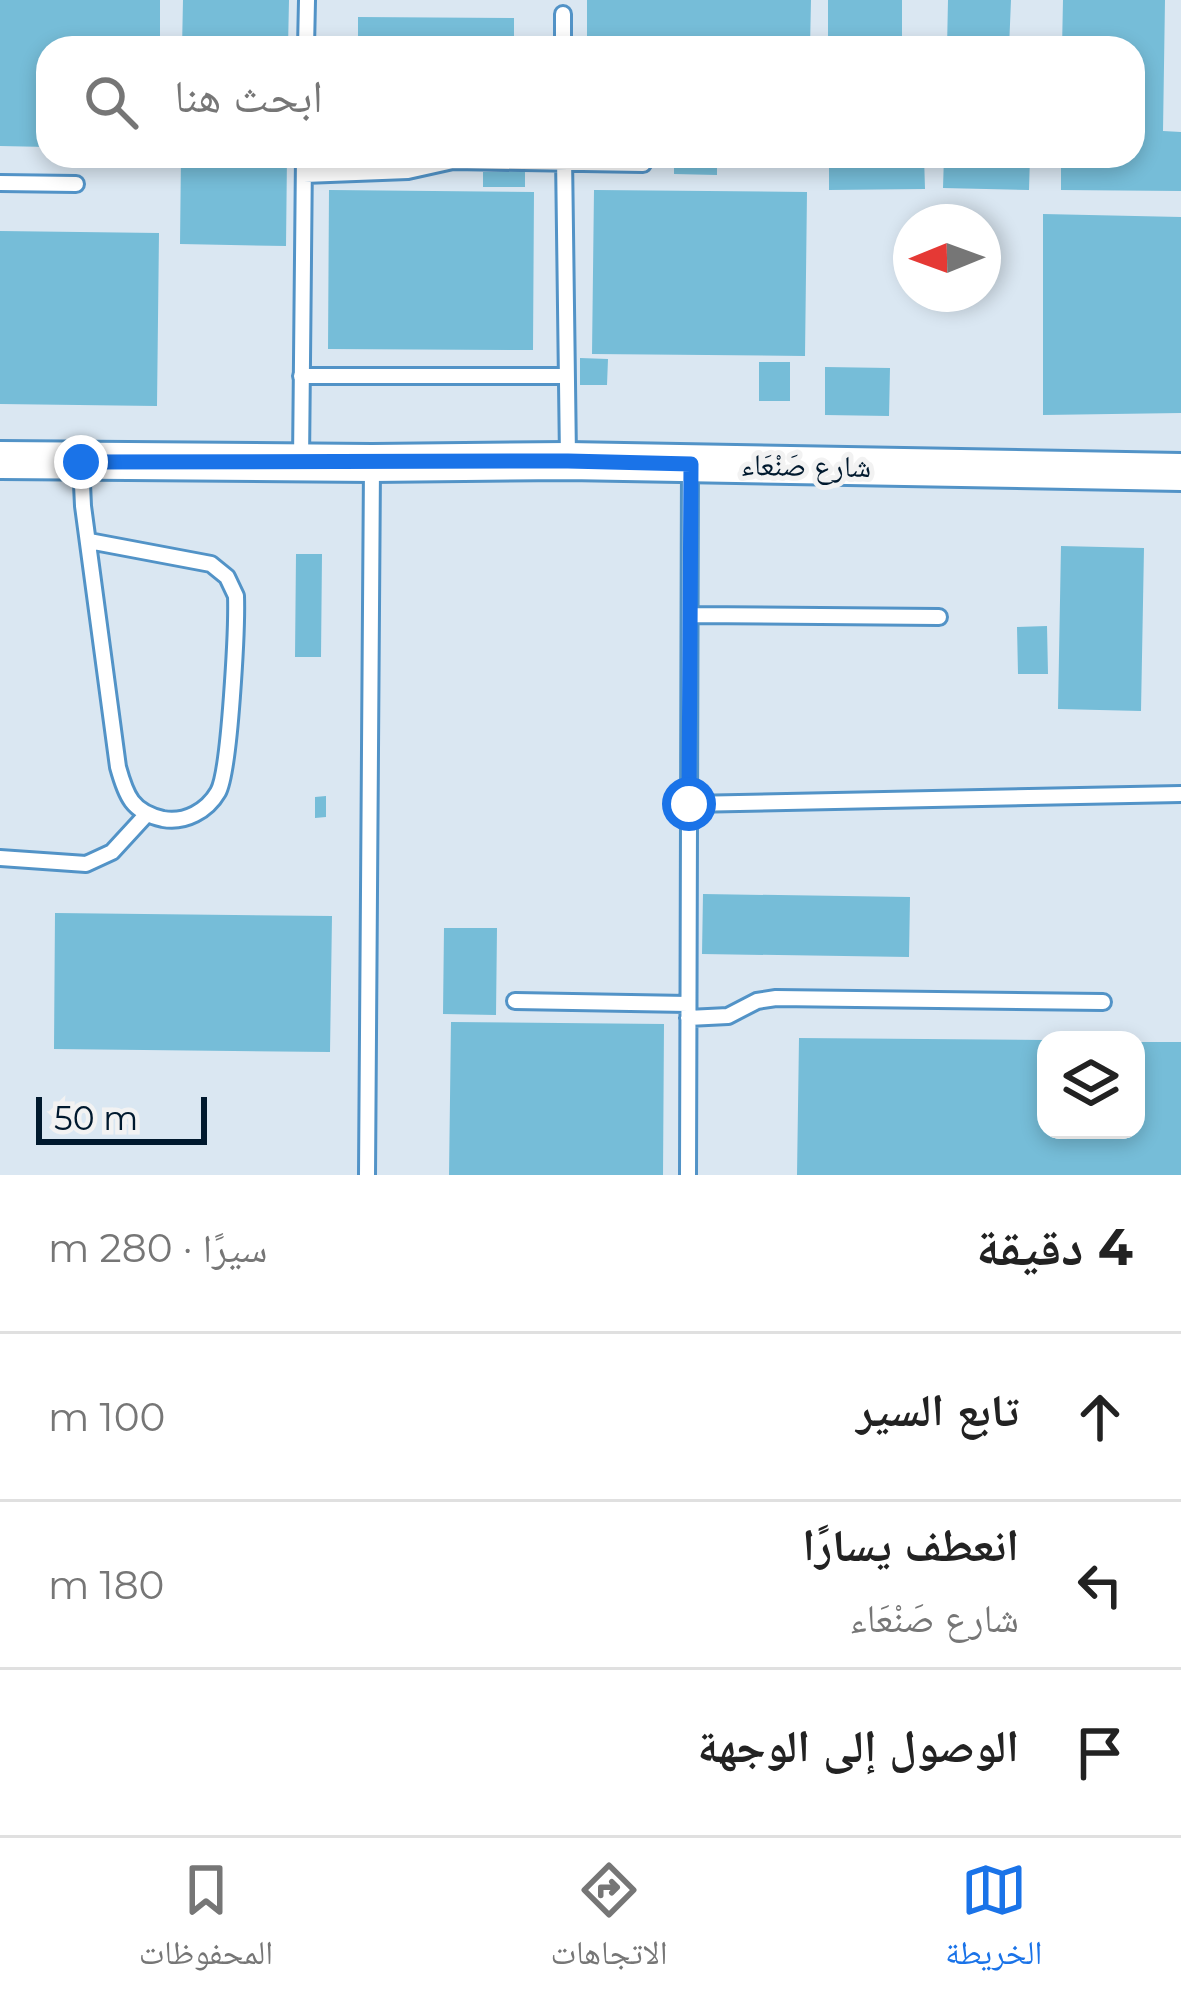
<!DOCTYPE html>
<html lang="ar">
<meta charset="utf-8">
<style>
:root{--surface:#fff;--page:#f6f6f6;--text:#222;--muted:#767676;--line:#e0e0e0;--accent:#1a73e8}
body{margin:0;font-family:Montserrat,"Noto Naskh Arabic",sans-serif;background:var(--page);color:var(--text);direction:rtl}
.controls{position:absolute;right:36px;bottom:36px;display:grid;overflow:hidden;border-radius:24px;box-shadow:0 6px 18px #0003}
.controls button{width:108px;height:108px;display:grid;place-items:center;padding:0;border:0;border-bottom:3px solid var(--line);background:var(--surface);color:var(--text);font:60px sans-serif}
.compass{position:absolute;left:893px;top:204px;width:108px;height:108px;border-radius:50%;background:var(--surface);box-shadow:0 6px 18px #0003;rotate:269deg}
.scale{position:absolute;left:36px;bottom:30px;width:171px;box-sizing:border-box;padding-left:12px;border:6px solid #00192e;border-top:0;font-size:33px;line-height:42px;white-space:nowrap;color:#00192e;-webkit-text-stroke:9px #f2f2f2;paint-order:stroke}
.stop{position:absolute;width:36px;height:36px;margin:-27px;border:9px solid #1a73e8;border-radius:50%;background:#fff}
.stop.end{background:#1a73e8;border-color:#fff;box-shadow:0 3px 12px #0008}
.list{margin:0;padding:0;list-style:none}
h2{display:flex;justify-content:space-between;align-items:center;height:156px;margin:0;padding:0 48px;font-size:51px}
h2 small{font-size:39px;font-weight:400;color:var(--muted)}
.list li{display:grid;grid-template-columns:78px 1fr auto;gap:36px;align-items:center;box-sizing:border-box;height:168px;padding:0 48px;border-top:3px solid var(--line)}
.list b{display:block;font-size:45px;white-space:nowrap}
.list p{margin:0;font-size:39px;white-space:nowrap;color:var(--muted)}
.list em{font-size:39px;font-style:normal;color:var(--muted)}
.icon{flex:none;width:66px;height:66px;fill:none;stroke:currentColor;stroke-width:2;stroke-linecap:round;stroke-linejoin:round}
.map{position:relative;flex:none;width:1181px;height:1175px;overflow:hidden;direction:ltr}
.search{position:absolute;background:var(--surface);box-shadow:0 6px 18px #0003;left:36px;right:36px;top:36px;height:132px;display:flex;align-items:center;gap:30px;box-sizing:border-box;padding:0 42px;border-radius:36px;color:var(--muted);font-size:45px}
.sheet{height:660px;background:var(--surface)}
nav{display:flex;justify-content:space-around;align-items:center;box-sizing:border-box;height:168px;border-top:3px solid var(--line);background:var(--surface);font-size:33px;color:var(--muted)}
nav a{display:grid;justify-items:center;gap:6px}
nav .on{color:var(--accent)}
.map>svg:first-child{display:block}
.building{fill:#76bdd8}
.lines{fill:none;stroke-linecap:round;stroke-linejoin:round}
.lane-casing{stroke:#5293c7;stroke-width:20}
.secondary-casing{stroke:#5293c7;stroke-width:42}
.lane{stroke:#fff;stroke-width:14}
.secondary{stroke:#fff;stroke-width:36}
.route{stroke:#1a73e8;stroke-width:15}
.labels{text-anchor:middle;stroke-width:10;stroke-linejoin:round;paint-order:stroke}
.street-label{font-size:30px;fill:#00192e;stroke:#f2f2f2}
</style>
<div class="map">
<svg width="1181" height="1175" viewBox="0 0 1181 1175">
<rect width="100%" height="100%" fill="#dae7f2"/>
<path class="building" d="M0,0H160V48H48V147L0,146Z
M183,0H289L288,48H182Z
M587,0H811L810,48H587Z
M828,0H902V48H828Z
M948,0H1011L1009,48H947Z
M1063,0H1165L1163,131L1181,132V191L1061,190V156H1133V48H1062Z
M358,17L514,18V48H358Z
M181,156H287L286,246L180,244Z
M674,156H717V175L674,174Z
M829,156H924L925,189L829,190Z
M944,156H1030L1029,190L943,188Z
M525,171V187H483V172Z
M329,190L534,192L533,350L328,349Z
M594,190L807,192L805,356L592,354Z
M1043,214L1181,217V413L1043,415Z
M0,231L159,233L157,406L0,404Z
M580,358L608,359L607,385H580Z
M759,362H790V401H759Z
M825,367L890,368L889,416L825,415Z
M1061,546L1144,548L1141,711L1058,709Z
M296,554H322L321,657H295Z
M1047,626L1048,674H1018L1017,627Z
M326,796V817L315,818V797Z
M703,894L910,897L909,957L702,954Z
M55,913L332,916L330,1052L54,1049Z
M444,928H497L496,1015L443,1014Z
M451,1022L664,1024L663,1175H449Z
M799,1038L1046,1040V1130H1136V1042H1181V1175H797Z"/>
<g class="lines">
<g class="lane-casing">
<path id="lane" d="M563,14V48
M306,48L307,0
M564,156L568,457
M304,175L408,171L453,161L643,164
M0,183L76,184
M301,376H566
M81,462L83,506L118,767C126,796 132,812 163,819C185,823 207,811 218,792C230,771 237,626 236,596L227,577L211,564L89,541
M301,462L304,156
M690,615L939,617
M689,804L1181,794
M0,858L86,864L112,852L146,815
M515,1001L688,1004
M688,1018L728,1016L757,1001L776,998L1103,1002
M367,1175L372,466
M688,1175L690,464"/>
</g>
<g class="secondary-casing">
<path id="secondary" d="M0,460L372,463L568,461L1181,472"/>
</g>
<use href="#lane" class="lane"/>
<use href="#secondary" class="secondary"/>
</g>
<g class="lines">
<path class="route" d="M81,462L568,461L691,464L689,804"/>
</g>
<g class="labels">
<g class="street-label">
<text transform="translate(806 466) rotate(1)" y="10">شارع صَنْعَاء</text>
</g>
</g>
</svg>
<div class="controls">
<button><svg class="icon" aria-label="layers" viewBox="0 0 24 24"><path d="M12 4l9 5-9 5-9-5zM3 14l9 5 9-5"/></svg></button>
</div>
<svg class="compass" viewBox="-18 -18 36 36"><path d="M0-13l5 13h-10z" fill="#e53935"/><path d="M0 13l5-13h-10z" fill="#767676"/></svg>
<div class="scale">50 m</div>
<div class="stop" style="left:689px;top:804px"></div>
<div class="stop end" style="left:81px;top:462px"></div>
<div class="search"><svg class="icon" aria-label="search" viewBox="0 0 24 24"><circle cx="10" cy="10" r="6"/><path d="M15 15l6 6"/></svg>ابحث هنا</div>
</div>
<section class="sheet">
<h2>4 دقيقة<small>سيرًا · 280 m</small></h2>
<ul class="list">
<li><svg class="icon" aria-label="ahead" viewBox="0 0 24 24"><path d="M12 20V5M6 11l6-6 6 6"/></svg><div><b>تابع السير</b></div><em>100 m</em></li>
<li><svg class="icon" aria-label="left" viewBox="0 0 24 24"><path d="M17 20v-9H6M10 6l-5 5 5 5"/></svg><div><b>انعطف يسارًا</b><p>شارع صَنْعَاء</p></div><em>180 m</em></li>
<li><svg class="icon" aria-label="arrive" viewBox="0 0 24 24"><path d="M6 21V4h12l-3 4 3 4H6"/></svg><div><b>الوصول إلى الوجهة</b></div></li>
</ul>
</section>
<nav>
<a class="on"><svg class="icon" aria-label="map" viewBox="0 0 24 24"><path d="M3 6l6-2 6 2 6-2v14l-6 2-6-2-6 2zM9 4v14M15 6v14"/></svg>الخريطة</a>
<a><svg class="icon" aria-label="directions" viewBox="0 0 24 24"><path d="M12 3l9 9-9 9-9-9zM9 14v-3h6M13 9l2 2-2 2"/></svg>الاتجاهات</a>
<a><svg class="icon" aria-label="saved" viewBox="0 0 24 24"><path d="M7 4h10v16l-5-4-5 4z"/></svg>المحفوظات</a>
</nav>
